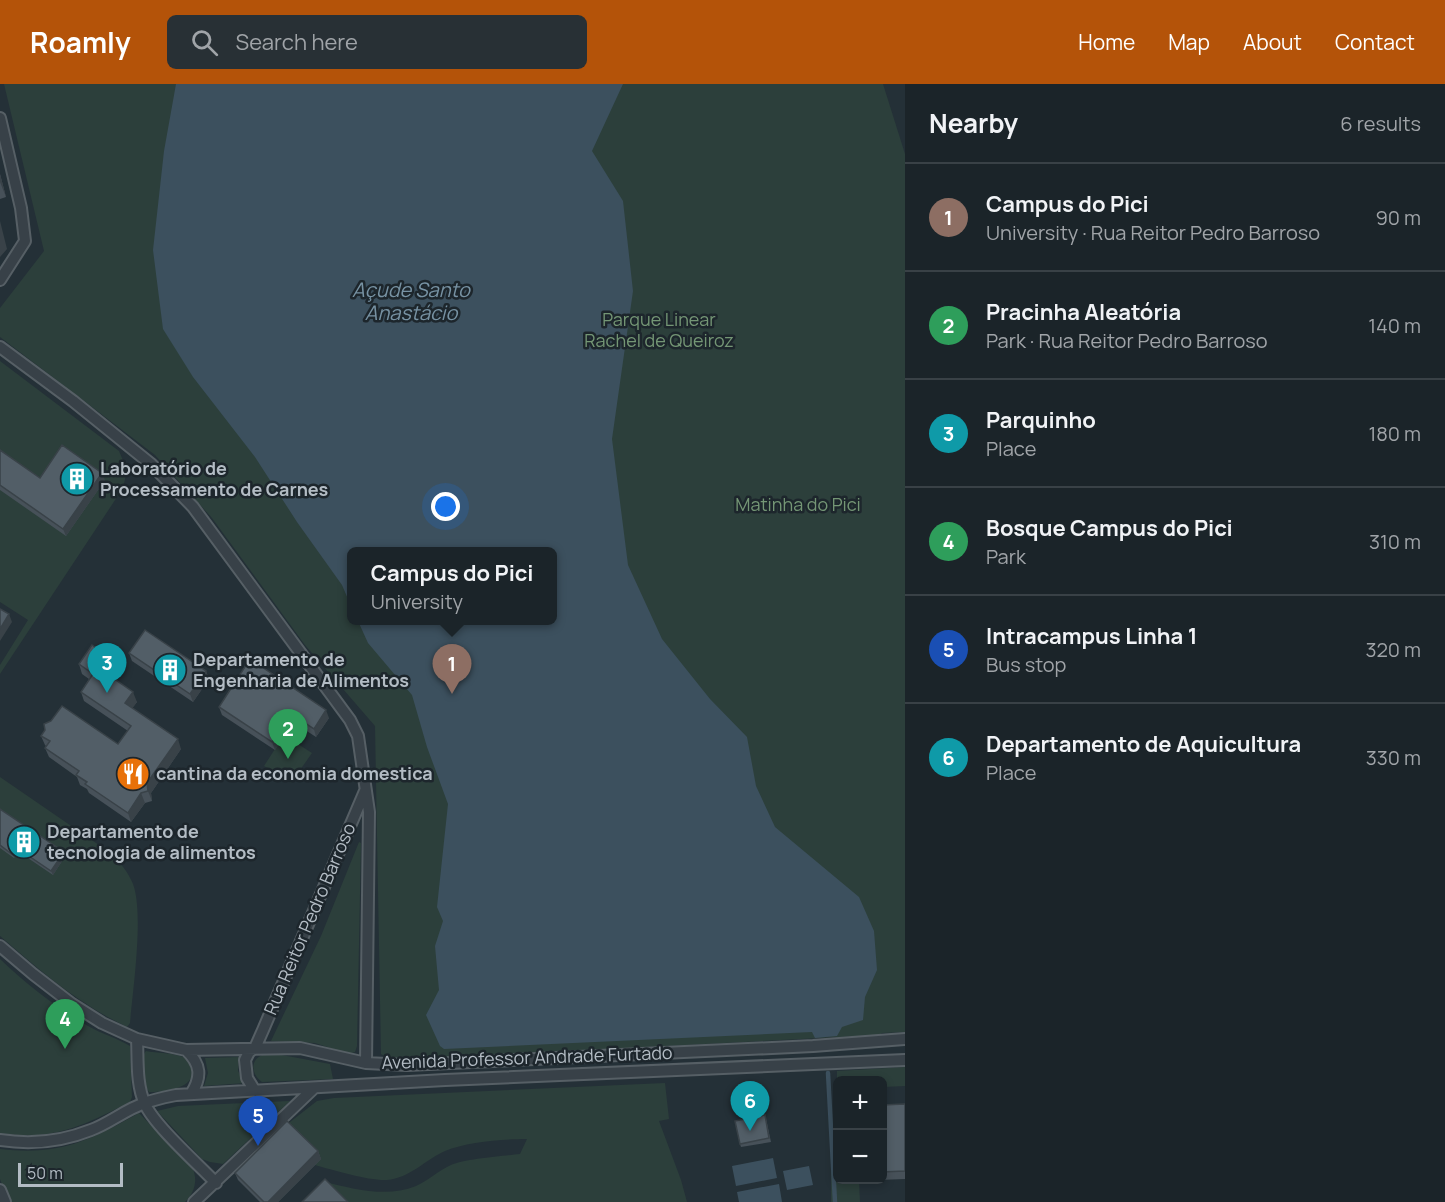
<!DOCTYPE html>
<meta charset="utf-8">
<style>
:root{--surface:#1b2429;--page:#283035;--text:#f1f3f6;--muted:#a0a4a8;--line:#394146;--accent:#b45309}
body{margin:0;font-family:Manrope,sans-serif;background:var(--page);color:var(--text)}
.controls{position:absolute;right:18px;bottom:18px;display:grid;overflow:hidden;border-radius:9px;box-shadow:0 3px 9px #0003}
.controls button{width:54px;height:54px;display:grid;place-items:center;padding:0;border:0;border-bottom:2px solid var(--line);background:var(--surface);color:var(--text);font:30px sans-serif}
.scale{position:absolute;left:18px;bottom:15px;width:105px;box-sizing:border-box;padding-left:6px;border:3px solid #b3bcc4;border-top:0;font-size:16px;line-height:21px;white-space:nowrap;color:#b3bcc4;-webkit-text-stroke:4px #1d262c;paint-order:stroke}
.you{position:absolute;left:446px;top:423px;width:21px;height:21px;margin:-15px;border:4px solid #fff;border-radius:50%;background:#1a73e8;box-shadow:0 0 0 9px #1a73e833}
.badge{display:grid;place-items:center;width:39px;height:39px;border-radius:50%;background:var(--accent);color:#fff;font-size:20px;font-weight:700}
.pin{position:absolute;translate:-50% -50px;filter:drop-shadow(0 2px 3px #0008)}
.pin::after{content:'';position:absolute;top:32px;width:21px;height:18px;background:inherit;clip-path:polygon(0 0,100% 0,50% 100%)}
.popup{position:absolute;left:347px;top:463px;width:210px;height:78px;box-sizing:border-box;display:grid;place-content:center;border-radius:9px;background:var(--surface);filter:drop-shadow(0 2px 4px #0005);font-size:20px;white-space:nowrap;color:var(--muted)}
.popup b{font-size:22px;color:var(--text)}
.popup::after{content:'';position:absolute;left:50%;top:100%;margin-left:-12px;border:12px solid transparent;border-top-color:var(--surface)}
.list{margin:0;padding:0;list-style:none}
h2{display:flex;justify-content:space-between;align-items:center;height:78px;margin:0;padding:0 24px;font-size:26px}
h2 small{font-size:20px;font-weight:400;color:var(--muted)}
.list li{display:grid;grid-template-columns:39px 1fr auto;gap:18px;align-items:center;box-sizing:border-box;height:108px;padding:0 24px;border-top:2px solid var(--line)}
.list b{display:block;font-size:22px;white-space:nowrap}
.list p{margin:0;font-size:20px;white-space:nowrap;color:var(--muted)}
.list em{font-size:20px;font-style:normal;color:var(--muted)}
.icon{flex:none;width:33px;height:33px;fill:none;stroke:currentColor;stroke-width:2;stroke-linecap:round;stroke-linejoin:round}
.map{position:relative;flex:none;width:905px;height:1118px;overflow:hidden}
header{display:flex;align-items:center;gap:36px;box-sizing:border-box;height:84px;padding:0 30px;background:var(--accent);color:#fff}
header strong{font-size:28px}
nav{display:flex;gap:33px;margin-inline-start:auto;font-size:21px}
.search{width:420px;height:54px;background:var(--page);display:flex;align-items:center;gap:15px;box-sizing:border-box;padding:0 21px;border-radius:9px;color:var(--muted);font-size:22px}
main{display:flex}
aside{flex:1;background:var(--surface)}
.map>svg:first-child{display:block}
.green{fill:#2c3f3b;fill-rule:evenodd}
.water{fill:#3c505e}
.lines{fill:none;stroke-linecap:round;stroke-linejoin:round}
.stream{stroke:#3c505e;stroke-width:4.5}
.street-casing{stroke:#565f65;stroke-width:14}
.street{stroke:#384148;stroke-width:10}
.wall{fill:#475159}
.shaded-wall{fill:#394248}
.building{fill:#525e67;stroke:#394248;stroke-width:1.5}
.labels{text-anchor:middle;stroke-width:5;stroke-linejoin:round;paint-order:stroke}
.park-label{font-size:18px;fill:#749675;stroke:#1d262c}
.poi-label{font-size:18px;font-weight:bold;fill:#b3bcc4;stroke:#1d262c;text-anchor:start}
.street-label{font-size:18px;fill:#b3bcc4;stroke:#1d262c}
.water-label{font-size:20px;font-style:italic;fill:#7792a3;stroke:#1d262c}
</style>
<header>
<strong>Roamly</strong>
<div class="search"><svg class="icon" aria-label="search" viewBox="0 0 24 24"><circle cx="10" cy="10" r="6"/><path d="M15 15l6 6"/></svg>Search here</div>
<nav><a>Home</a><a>Map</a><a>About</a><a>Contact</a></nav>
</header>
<main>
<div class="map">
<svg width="905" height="1118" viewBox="0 0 905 1118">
<rect width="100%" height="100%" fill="#243037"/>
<path class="green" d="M4,0H883L905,70V948L882,949L879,951L391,976L381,970L375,642L305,561L212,434L155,371L0,253V224L44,167ZM352,468H552V536H352Z
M0,277L119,367L127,386L123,404L0,590V581L28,536L0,518Z
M284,651L312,669L291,699L264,682Z
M0,693L112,770C121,780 128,788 133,800C144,829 133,905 130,939L127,943C77,919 42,888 0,852Z
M359,758L361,759L357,962L355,968L349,970L315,959L271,957L321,852Z
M0,875C27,901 56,923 88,942C102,950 117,954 130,962L132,1013L130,1018C85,1041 51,1058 0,1049Z
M146,967C156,969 175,969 183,973C187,975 191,980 192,984C197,1005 162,1008 149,1008C142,999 139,975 146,967Z
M262,971H282L330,980L333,995L262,998C252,991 249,977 262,971Z
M239,973L238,987L245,999L204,1002L208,989L205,974Z
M905,983V1002L883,1003L882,996H838L837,998V987Z
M665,999L669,1035L659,1037L681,1096L687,1118H345L325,1098C354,1105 387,1114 416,1102C428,1097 439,1086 451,1081C465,1075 503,1072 520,1070L527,1055C503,1055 466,1058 445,1067C425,1076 410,1094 387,1096C370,1097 332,1086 315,1081L290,1044V1038L317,1017L334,1014Z
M290,1017L223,1080L210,1078L202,1075L157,1027L178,1022Z
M139,1029L193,1085C198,1098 194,1109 185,1118H8L0,1095V1065C59,1072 89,1057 139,1029Z
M837,1071L838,1096H859L860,1118H831V1072Z"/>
<path class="water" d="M176,0H623L592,67L623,117L633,207L612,355L628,481L662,555L710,615L747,653L756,702L775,743L859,813L874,847L877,886L865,913L863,936L842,943L837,952L815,954L812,948L444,965L440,962L426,931L439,906L435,862L443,837L437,823L448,720L427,663L412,611L368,559L358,537L552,536V468H352L351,522L342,501L297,438L255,373L193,293L163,245L153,166L164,67Z
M773,1074L777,1094L736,1102L732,1082Z
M809,1082L813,1101L787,1106L783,1087Z
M779,1100L782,1118H739L737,1108Z"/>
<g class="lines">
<path class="stream" d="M828,989L835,1118"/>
<g class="street-casing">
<path id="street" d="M0,34L21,124L25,157L0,196
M0,263L73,317L151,380L193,423L350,636L358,652L369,728L366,979
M0,862L33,890L72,920L102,939L137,955L186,966L300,964L366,979L407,981L813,962L905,955
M137,955C138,975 136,1001 145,1020C154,1041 198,1080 216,1099
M186,966C201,980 202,993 191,1010
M255,1007L247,994L245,976L249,968L255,964L263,946L365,707
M0,1056C32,1061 61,1058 91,1046C110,1039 126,1025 145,1019C155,1015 166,1013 176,1011L445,996L905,976
M0,1106L5,1118
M194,1118L314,1004"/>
</g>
<use href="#street" class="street"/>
</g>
<path class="wall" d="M0,90L6,113L0,115Z
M0,366L40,394L105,396L66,452L0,406Z
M129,569L206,587L209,595L193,618L132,577Z
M79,580L115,584L110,592L137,618L132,624L181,665L151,709L152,717L145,719L131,738L89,709L87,705L80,701L77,693L49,673L45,664L46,662L45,661L41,652L118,660L128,647L84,617L81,608L89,595L82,590Z
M219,623L329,634L316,653L293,638L275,666L222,631Z
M0,725L66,771L53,791L19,768L14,774L0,764Z
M905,1020V1095L878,1096L882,1095V1021Z
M766,1035L771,1058L741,1063L740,1060Z
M318,1067L321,1075L278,1118H260L238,1096L235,1089Z"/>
<path class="shaded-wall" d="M0,90L6,113L0,98Z
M0,137L7,165L0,173Z
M102,389L105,396L66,452L63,445Z
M9,530L12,538L0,557V545Z
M112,575L115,584L106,597L103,587Z
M206,587L209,595L193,618L190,610Z
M133,608L137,618L129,629L125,619Z
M326,626L329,634L316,653L314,645Z
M291,630L293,638L275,666L272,658Z
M178,655L181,665L151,709L152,717L148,707L147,699Z
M141,709L145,719L131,738L128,729Z
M17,764L19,768L14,774L13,771Z
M64,768L66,771L53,791L51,787Z
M318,1067L321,1075L278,1118H268Z"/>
<path class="building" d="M62,361L102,389L63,445L0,401V366L40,394Z
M0,525L9,530L0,545Z
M145,546L206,587L190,610L129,569Z
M92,561L112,575L103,587L133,608L125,619L178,655L147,699L148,707L141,709L128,729L85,700L87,698L76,691L79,687L45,664L50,657L41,652L45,646L44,640L51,637L62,622L118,660L131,642L81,608L93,590L79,580Z
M250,575L326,626L314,645L291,630L272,658L219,623Z
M0,725L64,768L51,787L17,764L13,771L0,761Z
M905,1020V1087L882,1088V1021Z
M765,1031L769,1054L740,1060L735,1037Z
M287,1037L318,1067L268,1118H264L235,1089Z
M325,1095L348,1118H302Z"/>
<defs>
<g id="building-disc" transform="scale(1.725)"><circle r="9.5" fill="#0f9aa8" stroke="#1d262c"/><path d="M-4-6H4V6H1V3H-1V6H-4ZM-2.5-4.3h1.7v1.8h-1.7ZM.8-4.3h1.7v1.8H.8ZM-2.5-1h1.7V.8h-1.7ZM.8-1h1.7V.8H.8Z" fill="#fff"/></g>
<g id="restaurant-disc" transform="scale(1.725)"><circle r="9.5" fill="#e8710a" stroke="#1d262c"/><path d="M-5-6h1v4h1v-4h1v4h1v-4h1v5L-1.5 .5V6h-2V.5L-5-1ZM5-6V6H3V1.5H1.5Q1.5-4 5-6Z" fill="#fff"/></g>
</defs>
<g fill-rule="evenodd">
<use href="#building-disc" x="77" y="395"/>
<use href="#building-disc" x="170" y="586"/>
<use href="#restaurant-disc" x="133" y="690"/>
<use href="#building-disc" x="24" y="758"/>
</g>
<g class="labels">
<g class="park-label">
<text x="659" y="242">Parque Linear<tspan x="659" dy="21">Rachel de Queiroz</tspan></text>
<text x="798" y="427">Matinha do Pici</text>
</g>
<g class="poi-label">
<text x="100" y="391">Laboratório de<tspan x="100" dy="21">Processamento de Carnes</tspan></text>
<text x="193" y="582">Departamento de<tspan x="193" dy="21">Engenharia de Alimentos</tspan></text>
<text x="156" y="696">cantina da economia domestica</text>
<text x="47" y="754">Departamento de<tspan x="47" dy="21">tecnologia de alimentos</tspan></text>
</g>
<g class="street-label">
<text transform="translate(310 835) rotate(-67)" y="6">Rua Reitor Pedro Barroso</text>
<text transform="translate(527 974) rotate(-2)" y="6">Avenida Professor Andrade Furtado</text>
</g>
<g class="water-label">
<text x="411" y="213">Açude Santo<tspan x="411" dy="23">Anastácio</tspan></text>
</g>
</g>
</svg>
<div class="controls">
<button>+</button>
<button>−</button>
</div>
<div class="scale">50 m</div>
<div class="you"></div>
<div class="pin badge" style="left:452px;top:610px;background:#8d6e63">1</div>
<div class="popup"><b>Campus do Pici</b>University</div>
<div class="pin badge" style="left:288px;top:675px;background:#2e9e5b">2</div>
<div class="pin badge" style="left:107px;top:609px;background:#0f9aa8">3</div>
<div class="pin badge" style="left:65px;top:965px;background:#2e9e5b">4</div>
<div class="pin badge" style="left:258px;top:1062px;background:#1a4fb4">5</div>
<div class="pin badge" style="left:750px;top:1047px;background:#0f9aa8">6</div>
</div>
<aside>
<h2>Nearby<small>6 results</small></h2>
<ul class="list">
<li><span class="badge" style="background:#8d6e63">1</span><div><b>Campus do Pici</b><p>University · Rua Reitor Pedro Barroso</p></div><em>90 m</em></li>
<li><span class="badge" style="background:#2e9e5b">2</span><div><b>Pracinha Aleatória</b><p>Park · Rua Reitor Pedro Barroso</p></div><em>140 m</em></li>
<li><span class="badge" style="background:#0f9aa8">3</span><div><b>Parquinho</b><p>Place</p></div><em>180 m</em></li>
<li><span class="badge" style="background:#2e9e5b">4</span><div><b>Bosque Campus do Pici</b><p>Park</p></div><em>310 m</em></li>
<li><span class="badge" style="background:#1a4fb4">5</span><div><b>Intracampus Linha 1</b><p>Bus stop</p></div><em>320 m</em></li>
<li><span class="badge" style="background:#0f9aa8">6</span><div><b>Departamento de Aquicultura</b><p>Place</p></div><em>330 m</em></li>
</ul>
</aside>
</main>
